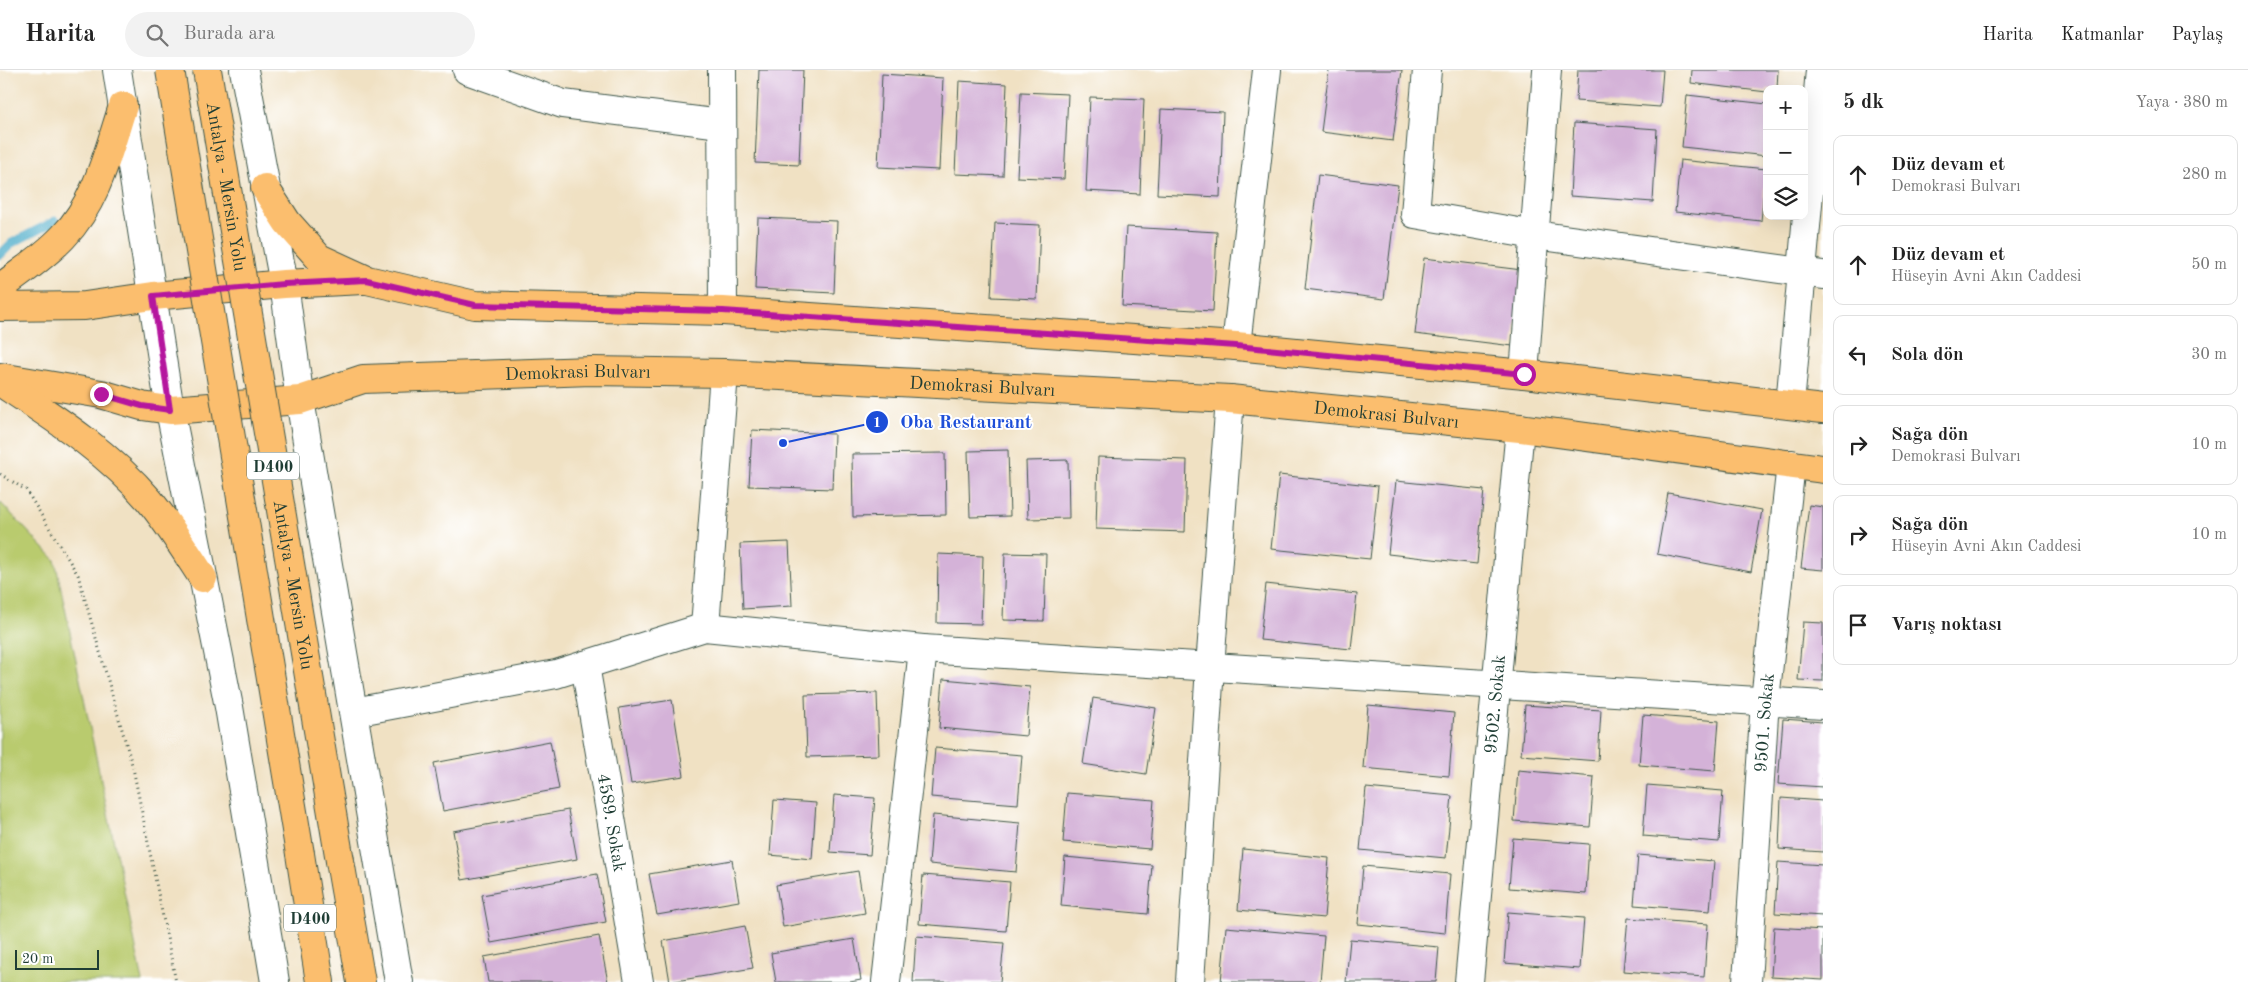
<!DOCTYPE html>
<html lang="tr">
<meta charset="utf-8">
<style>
:root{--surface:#fff;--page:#f2f2f2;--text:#222;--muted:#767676;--line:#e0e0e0}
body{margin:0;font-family:"Old Standard TT",serif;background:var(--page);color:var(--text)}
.controls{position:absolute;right:15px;top:15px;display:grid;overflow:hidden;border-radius:10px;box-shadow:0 5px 20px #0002}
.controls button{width:45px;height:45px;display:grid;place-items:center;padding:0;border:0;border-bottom:1px solid var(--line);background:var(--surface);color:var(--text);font:25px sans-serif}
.scale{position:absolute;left:15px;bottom:12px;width:84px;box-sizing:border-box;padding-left:5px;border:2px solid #1f3d34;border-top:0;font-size:14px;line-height:18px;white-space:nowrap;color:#1f3d34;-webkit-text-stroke:4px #fff;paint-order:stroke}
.stop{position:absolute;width:15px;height:15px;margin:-11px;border:4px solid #b5179e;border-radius:50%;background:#fff}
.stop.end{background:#b5179e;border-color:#fff;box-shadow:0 1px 5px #0008}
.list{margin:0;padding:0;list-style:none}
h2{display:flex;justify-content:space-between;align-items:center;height:65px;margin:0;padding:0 20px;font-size:21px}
h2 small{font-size:16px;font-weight:400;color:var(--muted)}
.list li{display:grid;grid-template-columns:32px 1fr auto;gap:15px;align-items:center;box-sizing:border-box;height:80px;margin:0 10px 10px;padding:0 10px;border:1px solid var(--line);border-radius:10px}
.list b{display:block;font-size:19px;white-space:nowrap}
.list p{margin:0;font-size:16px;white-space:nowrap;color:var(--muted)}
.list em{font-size:16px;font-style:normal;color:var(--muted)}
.icon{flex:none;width:28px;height:28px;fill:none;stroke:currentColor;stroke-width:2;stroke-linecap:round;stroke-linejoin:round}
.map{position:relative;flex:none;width:1823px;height:912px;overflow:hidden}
header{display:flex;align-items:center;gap:30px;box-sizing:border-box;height:70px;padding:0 25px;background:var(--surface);border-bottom:1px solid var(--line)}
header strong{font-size:24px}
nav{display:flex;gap:28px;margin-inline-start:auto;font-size:18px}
.search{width:350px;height:45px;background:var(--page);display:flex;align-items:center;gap:12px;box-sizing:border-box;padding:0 18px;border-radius:28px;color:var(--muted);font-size:19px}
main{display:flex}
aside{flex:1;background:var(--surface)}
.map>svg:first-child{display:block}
.green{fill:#b9cb6e;stroke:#6c8451}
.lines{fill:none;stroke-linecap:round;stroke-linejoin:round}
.stream{stroke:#48aac7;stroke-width:9}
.building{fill:#d4b2d8}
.minor-casing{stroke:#3e5649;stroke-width:30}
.major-casing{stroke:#3e5649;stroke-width:30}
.highway-casing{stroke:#3e5649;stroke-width:30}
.path{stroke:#3e5649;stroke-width:3;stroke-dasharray:1 4;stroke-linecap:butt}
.minor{stroke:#fff;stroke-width:28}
.major{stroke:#fbbe6e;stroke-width:28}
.highway{stroke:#fbbe6e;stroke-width:28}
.highway-bridge-casing{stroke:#3e5649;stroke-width:30;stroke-linecap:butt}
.highway-bridge{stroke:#fbbe6e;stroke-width:28}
.route{stroke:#b5179e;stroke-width:6}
.labels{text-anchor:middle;stroke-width:4;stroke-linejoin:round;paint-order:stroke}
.shield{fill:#fff;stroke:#627771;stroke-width:1}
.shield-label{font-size:16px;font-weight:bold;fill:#1f3d34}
.street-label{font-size:18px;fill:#1f3d34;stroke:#fff}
.leader{fill:none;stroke:#1d4ed8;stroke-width:2}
.callout-dot{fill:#1d4ed8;stroke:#fff;stroke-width:2}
.mark-label{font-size:15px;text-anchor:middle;font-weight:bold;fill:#fff}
.callout-label{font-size:19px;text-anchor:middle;font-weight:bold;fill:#1d4ed8;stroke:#fff;stroke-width:4;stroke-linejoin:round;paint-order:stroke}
</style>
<header>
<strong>Harita</strong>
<div class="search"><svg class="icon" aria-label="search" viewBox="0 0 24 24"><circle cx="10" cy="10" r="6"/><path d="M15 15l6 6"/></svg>Burada ara</div>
<nav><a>Harita</a><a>Katmanlar</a><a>Paylaş</a></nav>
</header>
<main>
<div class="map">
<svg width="1823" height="912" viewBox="0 0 1823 912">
<rect width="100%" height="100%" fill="#fff"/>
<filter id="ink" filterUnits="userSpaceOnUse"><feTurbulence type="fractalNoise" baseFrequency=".02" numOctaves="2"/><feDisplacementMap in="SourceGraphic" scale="10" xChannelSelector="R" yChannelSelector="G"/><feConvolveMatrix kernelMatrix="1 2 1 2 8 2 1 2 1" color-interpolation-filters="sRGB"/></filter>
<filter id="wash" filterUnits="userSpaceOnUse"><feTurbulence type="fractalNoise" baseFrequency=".0096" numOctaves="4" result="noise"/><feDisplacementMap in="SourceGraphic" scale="20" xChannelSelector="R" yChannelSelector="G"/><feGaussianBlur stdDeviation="1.12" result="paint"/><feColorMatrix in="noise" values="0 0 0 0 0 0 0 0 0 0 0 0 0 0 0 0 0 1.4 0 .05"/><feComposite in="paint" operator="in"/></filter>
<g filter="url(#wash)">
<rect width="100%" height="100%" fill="#f0e1c3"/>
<path class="green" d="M0,432L55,490L143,912H0Z"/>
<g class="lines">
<path class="stream" d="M0,185L12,173L55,151"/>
</g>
<g id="blocks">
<path class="building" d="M759,0H803L799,95L755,93Z
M1329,0H1402L1393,71L1321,62Z
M1578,0H1663L1660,37L1576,31Z
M1692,0H1778L1777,19H1767V22L1691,13Z
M882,4L943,8L939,100L878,97Z
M959,11L1007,14L1003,106L955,104Z
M1021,22L1068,24L1064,109L1017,107Z
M1687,25L1767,34V86L1682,77Z
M1090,27L1144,29L1140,124L1086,121Z
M1161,39L1223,42L1220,127L1157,124Z
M1574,53L1657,59L1653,132L1570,126Z
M1680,90L1766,99L1761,151L1675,142Z
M1318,105L1398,115L1384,229L1305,219Z
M758,148L837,151L834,223L755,219Z
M995,153L1040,155L1037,229L991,227Z
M1126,157L1217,162L1213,241L1122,236Z
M1424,188L1522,200L1513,276L1415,264Z
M752,360L834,364L832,419L749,416Z
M1008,380L1010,446L970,447L968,381Z
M945,383L946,445L853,447L852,384Z
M1098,387L1187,390L1185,462L1096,459Z
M1068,390L1069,448L1028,449L1026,391Z
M1279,405L1378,416L1370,489L1271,479Z
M1396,411L1484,420L1477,494L1388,484Z
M1668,423L1762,440L1751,502L1657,484Z
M1809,435L1823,437V500L1801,498Z
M789,472L792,536L743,539L740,474Z
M1005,483L1046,484L1044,551L1003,550Z
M938,484L983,486L981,554L937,553Z
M1266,514L1357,524L1351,579L1260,570Z
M1803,552L1823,553V611L1798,610Z
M943,609L1030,617L1026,666L939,658Z
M877,623L879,685L807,687L805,625Z
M1093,628L1156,638L1146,704L1083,694Z
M672,630L684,706L631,714L619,638Z
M1368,635L1454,643L1449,706L1363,698Z
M1525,635L1601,640L1598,691L1521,685Z
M1643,645L1719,651L1715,701L1639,695Z
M1783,649L1823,652V717L1778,714Z
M550,671L559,719L443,741L434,693Z
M935,678L1022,685L1018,734L931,727Z
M1518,700L1594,707L1590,757L1514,751Z
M1647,715L1723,721L1719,772L1643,766Z
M1366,718L1452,726L1446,788L1360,780Z
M1067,723L1154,730L1150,779L1063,772Z
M834,725L875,728L870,785L830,782Z
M1781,728L1823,731V782L1779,779Z
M774,730L816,733L812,789L770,785Z
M568,740L577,789L462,810L453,761Z
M933,745L1020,753L1016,802L929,794Z
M1513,768L1589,774L1586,824L1509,818Z
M1243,779L1329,788L1324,848L1238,840Z
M1638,785L1714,791L1710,841L1634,835Z
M1065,787L1152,795L1148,844L1061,836Z
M732,790L739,831L657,845L649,804Z
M1778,792L1823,795V846L1775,843Z
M1363,796L1450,804L1445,863L1358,854Z
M858,801L865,843L783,857L776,815Z
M597,804L606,852L491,873L482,825Z
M923,805L1010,812L1006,861L919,854Z
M1508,842L1584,848L1580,899L1504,893Z
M1628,848L1708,854L1704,907L1623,901Z
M745,856L753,898L670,912L663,871Z
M1226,857L1324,866L1320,912H1221Z
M1774,857L1823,860V910L1771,907Z
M599,866L608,912H488L484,887Z
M916,866L1004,873L1000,912H913Z
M854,869L861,910L850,912H776L771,883Z
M1350,869L1439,877L1436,912H1346Z"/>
</g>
</g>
<g filter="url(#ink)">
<use href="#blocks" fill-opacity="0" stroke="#3e5649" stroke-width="1"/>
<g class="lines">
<g class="minor-casing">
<g id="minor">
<path d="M117,0L170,340L229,637L275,912"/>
<path d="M244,0L284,214L300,330L399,912"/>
<path d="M467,0L563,34L721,54"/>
<path d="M722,0L723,241"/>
<path d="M1427,0L1415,144L1535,165L1823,205"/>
<path d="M1236,276L1267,0"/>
<path d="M1524,304L1547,0"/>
<path d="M1790,335L1820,0"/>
<path d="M705,557L724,303"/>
<path id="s1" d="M585,595L639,912"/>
<path d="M354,642L556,604L705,557L923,579L1823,635"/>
<path d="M886,912L923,579"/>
<path d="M1190,912L1210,597L1230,329"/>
<path id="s2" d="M1469,912L1520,358"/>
<path id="s3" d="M1747,912L1765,630L1791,394"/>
</g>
</g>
<g class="major-casing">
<g id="major">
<path d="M265,118L287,152L319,188L367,210L475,235L723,241L1236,276L1524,304L1823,339"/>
<path d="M0,218C21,202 44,187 63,167C97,132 108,82 123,36"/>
<path d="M0,237L85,236L153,226L284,214L363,210"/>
<path id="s4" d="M0,307L101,324L142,336L170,340L300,330L363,309L591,301L724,303L1230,329L1520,358L1823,399"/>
<path d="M0,312C53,347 107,381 149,430C169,454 186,482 203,508"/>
</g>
</g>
<g class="highway-casing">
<path id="highway" d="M300,784L320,912
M340,791L361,912"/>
</g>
<path class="path" d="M0,404L26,420L78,505L133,698L176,912"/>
<use href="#minor" class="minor"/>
<use href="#major" class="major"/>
<use href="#highway" class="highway"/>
<g class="highway-bridge-casing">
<g id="highway-bridge">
<path d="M170,0L300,784"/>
<path id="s5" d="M207,0L340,791"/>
</g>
</g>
<use href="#highway-bridge" class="highway-bridge"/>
</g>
</g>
<g class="lines" filter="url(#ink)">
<path class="route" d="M101,324L142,336L170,340L153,226L284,214L367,210L475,235L723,241L1236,276L1524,304"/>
</g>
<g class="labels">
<g class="shield">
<rect x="247" y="382.5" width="52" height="27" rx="4"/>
<rect x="284" y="834.5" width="52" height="27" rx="4"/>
</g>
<g class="shield-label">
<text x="273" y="402">D400</text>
<text x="310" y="854">D400</text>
</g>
<g class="street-label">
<text dy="6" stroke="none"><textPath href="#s5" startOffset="118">Antalya - Mersin Yolu</textPath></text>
<text dy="6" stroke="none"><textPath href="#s4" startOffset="585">Demokrasi Bulvarı</textPath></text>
<text dy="6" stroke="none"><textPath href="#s4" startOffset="990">Demokrasi Bulvarı</textPath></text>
<text dy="6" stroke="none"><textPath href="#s4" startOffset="1395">Demokrasi Bulvarı</textPath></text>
<text dy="6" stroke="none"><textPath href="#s5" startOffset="522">Antalya - Mersin Yolu</textPath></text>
<text dy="6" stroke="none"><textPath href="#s2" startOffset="279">9502. Sokak</textPath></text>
<text dy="6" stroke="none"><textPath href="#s3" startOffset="260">9501. Sokak</textPath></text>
<text dy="6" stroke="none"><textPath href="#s1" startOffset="160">4589. Sokak</textPath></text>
</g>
</g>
<path class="leader" d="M783 373L877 352"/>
<g class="callout-dot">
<circle cx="783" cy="373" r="5"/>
<circle cx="877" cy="352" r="12"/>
</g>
<g class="mark-label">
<text x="877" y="357">1</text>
</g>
<g class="callout-label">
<text x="966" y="358">Oba Restaurant</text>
</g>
</svg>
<div class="controls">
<button>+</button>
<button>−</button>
<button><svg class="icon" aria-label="layers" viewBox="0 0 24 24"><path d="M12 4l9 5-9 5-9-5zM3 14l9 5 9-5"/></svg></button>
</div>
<div class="scale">20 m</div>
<div class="stop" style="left:1524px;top:304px"></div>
<div class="stop end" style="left:101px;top:324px"></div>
</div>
<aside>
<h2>5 dk<small>Yaya · 380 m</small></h2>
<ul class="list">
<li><svg class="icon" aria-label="ahead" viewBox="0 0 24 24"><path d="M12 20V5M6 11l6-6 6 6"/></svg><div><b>Düz devam et</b><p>Demokrasi Bulvarı</p></div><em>280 m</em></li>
<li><svg class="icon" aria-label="ahead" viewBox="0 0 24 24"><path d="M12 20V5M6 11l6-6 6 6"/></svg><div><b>Düz devam et</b><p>Hüseyin Avni Akın Caddesi</p></div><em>50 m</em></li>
<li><svg class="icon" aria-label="left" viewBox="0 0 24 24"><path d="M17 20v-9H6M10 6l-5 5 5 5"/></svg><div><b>Sola dön</b></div><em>30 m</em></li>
<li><svg class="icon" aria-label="right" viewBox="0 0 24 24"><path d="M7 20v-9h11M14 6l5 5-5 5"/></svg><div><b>Sağa dön</b><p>Demokrasi Bulvarı</p></div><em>10 m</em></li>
<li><svg class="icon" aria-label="right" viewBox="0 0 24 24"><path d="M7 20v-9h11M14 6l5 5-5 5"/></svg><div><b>Sağa dön</b><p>Hüseyin Avni Akın Caddesi</p></div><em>10 m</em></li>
<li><svg class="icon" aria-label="arrive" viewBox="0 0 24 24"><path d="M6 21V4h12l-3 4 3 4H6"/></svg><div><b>Varış noktası</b></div></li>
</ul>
</aside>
</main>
